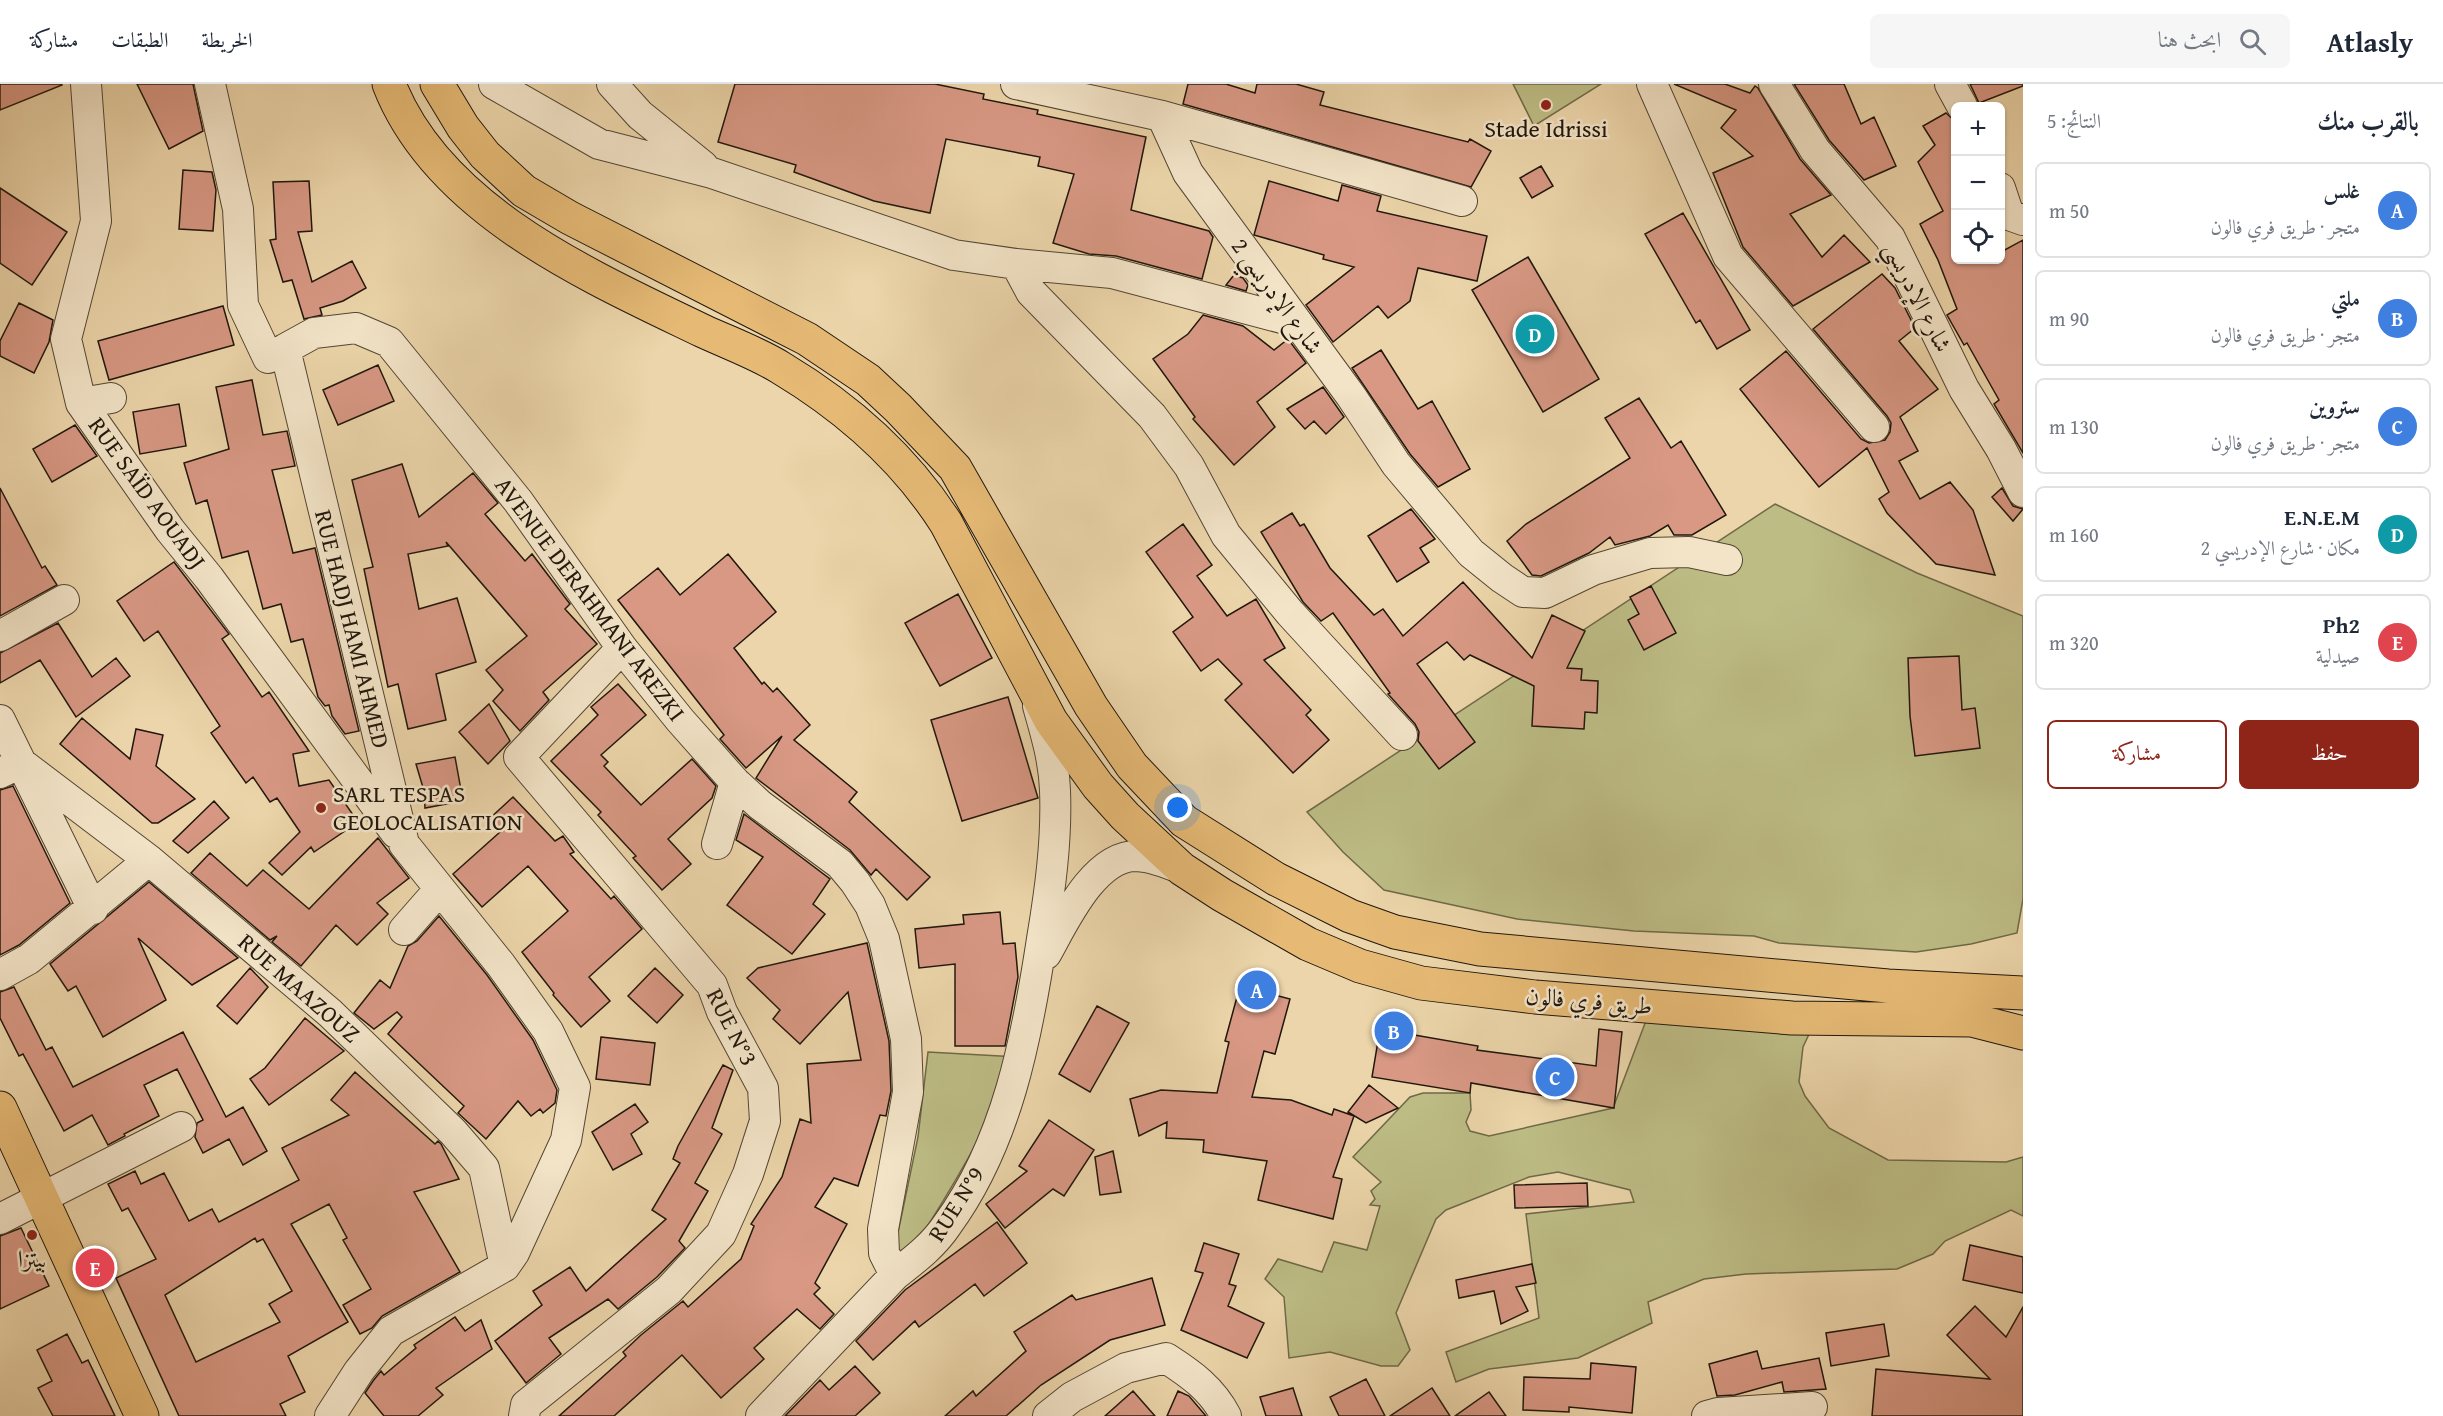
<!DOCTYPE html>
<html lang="ar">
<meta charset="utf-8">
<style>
:root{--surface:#fff;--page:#f6f6f7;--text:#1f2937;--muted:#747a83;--line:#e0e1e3;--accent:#8f2418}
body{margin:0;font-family:"Gentium Book Plus",Amiri,serif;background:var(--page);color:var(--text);direction:rtl}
.controls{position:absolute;right:18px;top:18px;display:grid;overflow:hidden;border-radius:9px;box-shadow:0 2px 4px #0004}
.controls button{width:54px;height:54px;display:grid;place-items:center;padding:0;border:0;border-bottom:2px solid var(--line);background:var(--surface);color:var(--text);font:30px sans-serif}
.you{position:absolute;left:1178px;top:724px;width:21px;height:21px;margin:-15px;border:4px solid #fff;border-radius:50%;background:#1a73e8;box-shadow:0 0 0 9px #1a73e833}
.badge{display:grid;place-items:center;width:39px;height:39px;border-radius:50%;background:var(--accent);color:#fff;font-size:20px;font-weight:700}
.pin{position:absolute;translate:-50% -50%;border:3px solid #fff;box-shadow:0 2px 6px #0006}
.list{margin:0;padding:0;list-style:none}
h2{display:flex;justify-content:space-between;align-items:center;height:78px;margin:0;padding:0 24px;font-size:26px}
h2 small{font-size:20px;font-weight:400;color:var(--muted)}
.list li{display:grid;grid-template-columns:39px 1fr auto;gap:18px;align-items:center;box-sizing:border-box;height:96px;margin:0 12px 12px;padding:0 12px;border:2px solid var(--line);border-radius:9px}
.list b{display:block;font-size:22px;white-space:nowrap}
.list p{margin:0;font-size:20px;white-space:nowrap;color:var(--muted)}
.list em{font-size:20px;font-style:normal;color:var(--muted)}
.actions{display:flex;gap:12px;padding:18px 24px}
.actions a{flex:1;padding:14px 0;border:2px solid var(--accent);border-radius:9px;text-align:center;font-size:21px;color:var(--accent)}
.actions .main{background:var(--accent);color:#fff}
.icon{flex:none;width:33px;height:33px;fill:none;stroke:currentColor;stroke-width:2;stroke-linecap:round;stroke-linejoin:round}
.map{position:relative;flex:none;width:2023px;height:1332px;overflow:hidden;direction:ltr}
header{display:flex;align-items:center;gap:36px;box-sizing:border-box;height:84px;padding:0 30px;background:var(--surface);border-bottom:2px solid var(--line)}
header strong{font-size:28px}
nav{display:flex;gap:33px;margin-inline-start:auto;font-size:21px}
.search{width:420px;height:54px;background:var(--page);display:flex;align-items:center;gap:15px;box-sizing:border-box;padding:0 21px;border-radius:9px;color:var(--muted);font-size:22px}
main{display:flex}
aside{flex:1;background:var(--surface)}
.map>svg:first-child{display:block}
.green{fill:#bdbc85;stroke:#6e6a48;stroke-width:1.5}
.building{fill:#d89884;stroke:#20170c;stroke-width:1.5;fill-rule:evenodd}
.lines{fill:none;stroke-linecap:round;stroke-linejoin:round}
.minor-casing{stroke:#534634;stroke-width:32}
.major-casing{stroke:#20170c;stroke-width:35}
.highway-casing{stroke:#20170c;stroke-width:35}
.minor{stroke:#f3e4c8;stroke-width:30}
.major{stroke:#e6ba75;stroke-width:33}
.highway{stroke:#e6ba75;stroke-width:33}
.poi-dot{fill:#8f2418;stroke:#f3e4c8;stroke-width:2}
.labels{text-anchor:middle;stroke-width:5;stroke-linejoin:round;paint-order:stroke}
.poi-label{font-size:24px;fill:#20170c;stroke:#f3e4c8}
.street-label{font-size:24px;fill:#20170c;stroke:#f3e4c8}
</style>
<header>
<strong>Atlasly</strong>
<div class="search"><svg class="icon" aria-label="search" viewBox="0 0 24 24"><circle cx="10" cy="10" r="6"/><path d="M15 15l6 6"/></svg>ابحث هنا</div>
<nav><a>الخريطة</a><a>الطبقات</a><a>مشاركة</a></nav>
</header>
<main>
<aside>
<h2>بالقرب منك<small>النتائج: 5</small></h2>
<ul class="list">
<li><span class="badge" style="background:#3f7fe0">A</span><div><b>غلس</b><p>متجر · طريق فري فالون</p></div><em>50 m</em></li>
<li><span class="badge" style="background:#3f7fe0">B</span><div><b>ملتي</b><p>متجر · طريق فري فالون</p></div><em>90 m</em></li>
<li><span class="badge" style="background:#3f7fe0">C</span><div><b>ستروين</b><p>متجر · طريق فري فالون</p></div><em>130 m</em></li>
<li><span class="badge" style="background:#0f9aa8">D</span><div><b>E.N.E.M</b><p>مكان · شارع الإدريسي 2</p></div><em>160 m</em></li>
<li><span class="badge" style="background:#e0444e">E</span><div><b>Ph2</b><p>صيدلية</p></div><em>320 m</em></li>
</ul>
<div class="actions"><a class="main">حفظ</a><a>مشاركة</a></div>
</aside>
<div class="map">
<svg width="2023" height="1332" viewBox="0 0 2023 1332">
<rect width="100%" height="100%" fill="#ecd5aa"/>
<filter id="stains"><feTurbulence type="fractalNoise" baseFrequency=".00333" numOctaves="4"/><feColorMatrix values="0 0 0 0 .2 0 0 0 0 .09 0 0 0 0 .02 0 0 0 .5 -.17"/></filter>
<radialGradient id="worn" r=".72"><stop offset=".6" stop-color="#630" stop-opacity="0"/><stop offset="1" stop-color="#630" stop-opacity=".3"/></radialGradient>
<path class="green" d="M1513,0H1601L1534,42Z
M1775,420L1917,489L2023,532V815L2017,849L1971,860L1916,868L1779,859L1754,852L1634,847L1517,835L1384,806L1343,768L1307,728Z
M1647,934L1811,946L1803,963L1799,998L1805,1012L1829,1044L1888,1076L2006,1078L2023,1073V1132L2011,1126L1945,1157L1933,1170L1897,1185L1746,1190L1704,1195L1648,1218L1652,1239L1578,1274L1489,1285L1456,1298L1446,1268L1539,1234L1526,1130L1634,1118L1630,1106L1558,1088L1529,1093L1446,1126L1436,1135L1396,1229L1410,1266L1398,1282H1381L1330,1268L1289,1274L1284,1213L1265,1195L1278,1175L1322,1188L1334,1158L1367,1166L1380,1122L1370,1121L1375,1115L1371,1107L1381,1098L1353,1073L1410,1013L1423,1009H1470L1471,1026L1466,1038L1470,1047L1489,1052L1613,1024Z
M928,968L1020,973C988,1042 952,1106 910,1169L898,1168L895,1163L918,1053Z"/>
<path class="building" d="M0,0H62V1L0,26Z
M137,0H193L203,47L169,65Z
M735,0H935L984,10L983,15L1038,26L1037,30L1146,53L1131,126L1209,147L1213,153L1202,195L1116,172L1089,170L1053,159L1074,90L1038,82L1040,73L946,55L930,129L874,117L794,88L796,81L718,58Z
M1188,0H1226L1255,9L1257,0H1296L1324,8L1320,21L1468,58L1470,55L1491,67L1471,103L1183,20Z
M1674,0H1725L1750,9L1755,2L1758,4L1800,75L1831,111L1790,130L1822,173L1844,151L1870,178L1793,222L1743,163L1713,89L1753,72L1721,44L1736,26Z
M1794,0H1844L1861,40L1874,33L1896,82L1864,96L1829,56Z
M1970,0H2023V2L1979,19Z
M1946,29L1956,38V176H2001V168L2023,156V369L1994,320L1999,316L1967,259L1964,261L1947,231L1957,225L1938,176L1920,140L1943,127L1918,78L1935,61L1923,42Z
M1541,82L1553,102L1532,114L1520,94Z
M183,86L212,88L216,106L213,147L179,145Z
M309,97L312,147L298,148L312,198L352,177L366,204L343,217L320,224L322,231L304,235L292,196L283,198L270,156L276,155L273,98Z
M1269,97L1338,117L1342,101L1381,112L1377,127L1487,152L1477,197L1418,184L1410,217L1388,234L1378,222L1333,258L1306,221L1354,183L1323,175L1324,171L1254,151Z
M0,104L67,148L32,201L0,179Z
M1683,129L1750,246L1717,265L1700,236L1696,239L1645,150Z
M1528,173L1599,295L1543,328L1472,206Z
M1882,190L1895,204L1915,244L1899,257L1938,305L1900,333L1918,367L1899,377L1920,415L1950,398L1973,426L1995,491L1936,480L1887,429L1879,415L1889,408L1867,364L1819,403L1740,305L1786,267L1861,355L1869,359L1885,356L1890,348L1891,339L1887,332L1813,245Z
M1234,191L1243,194L1248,201L1246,207L1226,201Z
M19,219L53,236L49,258L34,289L0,272V257Z
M223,222L234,261L109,296L98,257Z
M1203,231L1243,242L1274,266L1288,255L1306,279L1257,318L1275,343L1234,381L1193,335L1195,333L1153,275L1188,250Z
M1381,266L1418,325L1432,317L1470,385L1438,403L1410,370L1352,284Z
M378,281L394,317L338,341L323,306Z
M252,296L263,351L287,347L295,382L272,386L293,469L315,464L359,647L345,650L332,632L329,621L325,622L318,613L303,555L291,558L281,520L263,525L248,467L222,474L207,416L196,420L184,379L229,365L216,303Z
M1323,303L1344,333L1326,350L1314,337L1305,345L1287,325Z
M1639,314L1671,364L1681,357L1726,431L1692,451H1674L1668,441L1650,452L1615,461L1610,453L1589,469L1541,492L1532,491L1507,457L1526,440L1630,374L1605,334Z
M179,320L186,362L140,370L133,328Z
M75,341L97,372L52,398L33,365Z
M402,380L419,433L473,389L498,419L485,430L525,477L532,470L570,520L565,525L597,560L543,608L549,616L520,647L493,617L503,606L486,586L527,552L446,458L448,462L408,470L419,525L457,514L476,578L436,590L446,636L408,645L398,600L388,603L364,485L373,483L352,396Z
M0,404L42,484L45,482L57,501L0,532Z
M2002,404L2013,422L2023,425L2013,437L1992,413Z
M1411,425L1435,455L1420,464L1429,478L1397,498L1368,452Z
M1292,429L1300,442L1304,440L1330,484L1374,531L1383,525L1403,552L1463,498L1532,574L1552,531L1585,547L1567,584L1582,585L1581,596L1598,597L1597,629L1585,628L1584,645L1532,642L1534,602L1470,571L1464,576L1447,558L1417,580L1475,658L1439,685L1418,657L1419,648L1415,640L1388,610L1390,609L1333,529L1321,537L1303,518L1261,448Z
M1183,440L1212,481L1197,492L1227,532L1256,515L1285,564L1264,576L1311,626L1306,631L1329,656L1293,689L1225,616L1242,600L1218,575L1201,587L1173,548L1193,533L1146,468Z
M728,470L776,528L734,564L762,600L764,598L773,608L777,604L810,641L794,656L857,708L849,718L930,793L907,816L876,785L871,791L850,766L756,694L782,652L746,684L720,655L724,651L618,516L658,484L680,511Z
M174,478L229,550L222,555L262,613L269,608L309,667L293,670L299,702L329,696L358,738L314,768L311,763L282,791L269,779L300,748L277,714L270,718L253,693L246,699L211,649L220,642L158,547L144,557L117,517Z
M1651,502L1676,549L1644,566L1628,536L1639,530L1630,513Z
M958,510L992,574L940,602L905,539Z
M58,539L92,593L116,574L130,592L76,633L40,576L0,599V569Z
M1959,572L1962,626L1975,624L1980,664L1915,672L1910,632L1908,574Z
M618,600L646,631L601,671L608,678L604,682L641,721L692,675L716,702L712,714L668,755L691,780L662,806L633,774L636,772L598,731L601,728L551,677L598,631L591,623Z
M1008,613L1038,714L962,737L931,636Z
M489,620L510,657L488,680L459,648Z
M82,634L130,675L136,645L163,651L156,682L195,715L158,739H152L60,660Z
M455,673L463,717L425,724L424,707L416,680Z
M13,702L70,819L19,861L0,871V706Z
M513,713L555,757L563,752L574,768L570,770L611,815L614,812L642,845L589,893L610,917L581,943L553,911L554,909L522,868L568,827L528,782L482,823L453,790L500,748L488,736Z
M214,717L229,734L188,769L173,757Z
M744,730L830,795L813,820L825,830L792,870L727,821L763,773L736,756Z
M378,754L409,794L377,819L388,830L357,861L336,841L301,882L272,858L277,852L270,856L191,789L210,769L247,802L263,786L309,825Z
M149,798L238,874L192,901L138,854L166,916L103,953L76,902L68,907L50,880Z
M1000,828L1003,860L1015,859L1018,893L1005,962H955V880L919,884L915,845L964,840L963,831Z
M439,832L487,891L533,956L557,1006L555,1019L543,1029L540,1025L531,1032L518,1017L486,1055L458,1029L464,1022L388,950L402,933L397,928L374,945L354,929L380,896L390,904L408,862L417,857Z
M867,859L889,957L891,1007L886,1032L880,1031L858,1102L834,1094L815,1123L847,1140L815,1199L820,1204L814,1210L834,1230L820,1245L797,1225L754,1264L764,1275L721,1314L682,1271L614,1332H559L626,1272L623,1268L641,1251L683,1217L688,1223L741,1175L754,1142L751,1140L782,1093L800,1035L811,1039L807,980L861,976L848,908L800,960L773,935L780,926L747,894L758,884Z
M250,884L268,903L237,940L217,922Z
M655,884L683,911L657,939L628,912Z
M1240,902L1290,915L1275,970L1264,967L1252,1013L1291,1016L1332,1031L1334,1025L1354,1032L1333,1093L1342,1095L1333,1135L1258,1116L1267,1077L1203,1068L1204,1056L1166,1054L1167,1038L1139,1052L1130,1015L1161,1006L1217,1009L1229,958L1225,957Z
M14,903L46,966L52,963L73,1003L183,948L226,1033L243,1023L267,1067L243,1081L229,1055L203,1069L195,1053L197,1039L203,1036L177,985L144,1001L159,1032L124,1050L125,1052L108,1061L92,1031L64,1047L23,970L19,972L0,934V908Z
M1097,922L1129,939L1090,1008L1059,990Z
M305,934L344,967L269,1021L250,995L265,984Z
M1380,945L1478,962L1477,966L1596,982L1599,945L1622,948L1614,1024L1471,999L1470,1009L1372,993Z
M601,953L655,959L650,1001L596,995Z
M723,981L733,986L712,1044L722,1050L695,1099L708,1107L679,1157L685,1164L657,1193L618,1225L608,1215L549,1254L561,1270L526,1299L495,1257L542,1221L533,1207L570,1183L586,1207L666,1135L652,1126L680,1079L673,1075L678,1062Z
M355,988L435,1060L438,1057L441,1060L459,1095L414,1108L460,1188L382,1232L372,1244L360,1250L343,1221L371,1205L343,1156L347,1154L329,1120L291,1140L348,1238L288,1272L305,1308L280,1320L286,1332H179L116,1194L156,1175L128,1124L122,1127L108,1100L135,1087L141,1100L164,1089L189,1137L212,1125L219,1138L299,1096L282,1064L349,1031L331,1016ZM255,1154L257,1158L263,1155L292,1207L269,1220L280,1238L196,1278L165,1211Z
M1369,1001L1398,1024L1366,1039L1348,1028Z
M635,1020L648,1038L631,1050L642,1070L613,1086L592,1048Z
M1049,1036L1094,1066L1064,1112L1053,1105L1005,1144L986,1120L1027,1087L1019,1082Z
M1113,1067L1121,1108L1100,1111L1095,1073Z
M1587,1099L1588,1122L1515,1124L1514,1101Z
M997,1138L1027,1179L984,1212L975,1200L919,1243L915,1237L873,1276L856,1257L905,1206Z
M21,1144L49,1202L0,1225V1152Z
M1204,1159L1239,1170L1229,1200L1236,1202L1228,1222L1264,1239L1247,1274L1181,1246L1203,1189L1195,1187Z
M1970,1161L2023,1173V1209L1963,1196Z
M1532,1180L1536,1199L1516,1203L1528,1227L1501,1240L1494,1207L1459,1214L1456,1196Z
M1152,1194L1165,1241L1110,1256L1041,1301L1006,1332H945L973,1307L976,1312L1026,1267L1014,1248L1072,1211L1076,1216Z
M1975,1222L2006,1253L2023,1223V1332H1872L1876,1285L1990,1295L1947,1251Z
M455,1233L465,1247L481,1236L492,1265L436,1304L443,1311L418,1332H384L365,1309L373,1297L381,1287L384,1291L416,1264L414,1261Z
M1884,1240L1889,1272L1831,1282L1826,1249Z
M67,1250L82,1279L88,1276L115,1332H53L38,1304L52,1297L37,1266Z
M1757,1267L1762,1285L1819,1274L1826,1305L1784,1308L1782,1298L1735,1311L1717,1312L1709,1280Z
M1591,1279L1636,1283L1632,1329L1569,1323V1328L1523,1326L1524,1293L1590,1295Z
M855,1282L880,1309L855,1332H785L820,1296L829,1306Z
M1366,1295L1385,1332H1339L1330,1313Z
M1293,1304L1302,1332H1266L1260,1313Z
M1432,1304L1450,1332H1390Z
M1133,1307L1155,1332H1105Z
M1178,1307L1189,1312L1206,1332H1167Z
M1489,1308L1506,1332H1455Z"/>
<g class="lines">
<g class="minor-casing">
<path id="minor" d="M86,0L96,137L66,255L81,319L170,446L209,494L396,749
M210,0L238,125L243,221L268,274L285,265L404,760L501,881L548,947L575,1003L566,1056L514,1169L505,1182L391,1247L359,1287L330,1332
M494,0L599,60L712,89L954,171L1016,180L1031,208L1152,332L1189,382L1226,451L1290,529L1402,651
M612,0L640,31L703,82
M1016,0L1162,32L1188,89L1351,312L1396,380L1471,469L1502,494L1523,508L1545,509L1593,486L1650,469L1689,468L1727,476
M1652,0L1728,172L1874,343
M1774,0L1815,66L1890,154L1964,305L2001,365L2023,408
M1950,0L1962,22
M1162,32L1462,117
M2000,104L2009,131L2023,136
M1016,180L1112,189L1297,238
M285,265L314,249L356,244L389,258L518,417L622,564L680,636L735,698L760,721L840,780L855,798L870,821L884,855L906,955L908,1008L883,1145L884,1169L895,1191
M81,319L111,314
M0,552L64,516
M0,636L93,825
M0,689L21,679L149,776L330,929L453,1048L484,1084L505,1182
M717,760L735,698
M404,846L439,806
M1046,870C1064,838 1094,771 1137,772C1153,773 1168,779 1182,785
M0,891L29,875L149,776
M0,1135L181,1043
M524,1332L526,1321L669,1206L721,1150L748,1090L765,1037L763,1004L722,928L712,901L519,673L622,564
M761,1332L895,1191C914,1176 933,1162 947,1141C1007,1059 1027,954 1042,855C1050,807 1057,756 1055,706C1054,677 1046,650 1038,622
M1048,1332L1072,1313L1126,1284L1166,1274C1191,1290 1212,1305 1226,1332
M1707,1332L1718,1329L1812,1323"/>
</g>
<g class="major-casing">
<path id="major" d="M0,1024L142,1332"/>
</g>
<g class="highway-casing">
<path id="highway" d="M389,0C438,126 589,192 703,247C729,259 757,269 781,284C846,323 905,375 946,439L1051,637L1098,702L1125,732L1182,785L1222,811L1308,860L1360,882L1421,899L1535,913L1792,934L1972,936L2023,949
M437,0L463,43L485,71L524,107L570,134L807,255L868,296L898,324L955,384L1091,622L1132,682L1184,737L1276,795L1350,832L1395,848L1480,865L1888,902L2023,909"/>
</g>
<use href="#minor" class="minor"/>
<use href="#major" class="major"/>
<use href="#highway" class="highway"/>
</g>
<g class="poi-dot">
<circle cx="1546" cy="21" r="6"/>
<circle cx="321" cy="724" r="6"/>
<circle cx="32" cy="1151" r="6"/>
</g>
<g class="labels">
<g class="poi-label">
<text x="1546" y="53">Stade Idrissi</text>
<text x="333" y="718" text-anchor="start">SARL TESPAS<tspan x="333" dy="28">GEOLOCALISATION</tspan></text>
<text x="32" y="1183">بيتزا</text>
</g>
<g class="street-label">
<text transform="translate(1277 212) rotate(54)" y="8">شارع الإدريسي 2</text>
<text transform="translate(1918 213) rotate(63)" y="8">شارع الإدريسي</text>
<text transform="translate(147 409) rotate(54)" y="8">RUE SAÏD AOUADJ</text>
<text transform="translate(590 515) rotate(53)" y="8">AVENUE DERAHMANI AREZKI</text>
<text transform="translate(352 545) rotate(76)" y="8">RUE HADJ HAMI AHMED</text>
<text transform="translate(299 904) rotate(41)" y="8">RUE MAAZOUZ</text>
<text transform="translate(1589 917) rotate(5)" y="8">طريق فري فالون</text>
<text transform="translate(732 943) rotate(63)" y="8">RUE N°3</text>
<text transform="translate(956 1120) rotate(-58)" y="8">RUE N°9</text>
</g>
</g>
<rect width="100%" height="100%" filter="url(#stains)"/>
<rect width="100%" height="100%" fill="url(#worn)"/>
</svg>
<div class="controls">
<button>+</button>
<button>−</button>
<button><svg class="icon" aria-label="locate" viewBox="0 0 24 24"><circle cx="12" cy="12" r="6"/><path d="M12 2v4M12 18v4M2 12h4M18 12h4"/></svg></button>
</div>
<div class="you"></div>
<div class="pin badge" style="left:1257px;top:906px;background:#3f7fe0">A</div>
<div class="pin badge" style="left:1394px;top:947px;background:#3f7fe0">B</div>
<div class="pin badge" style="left:1555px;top:993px;background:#3f7fe0">C</div>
<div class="pin badge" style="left:1535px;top:250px;background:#0f9aa8">D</div>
<div class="pin badge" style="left:95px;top:1184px;background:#e0444e">E</div>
</div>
</main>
